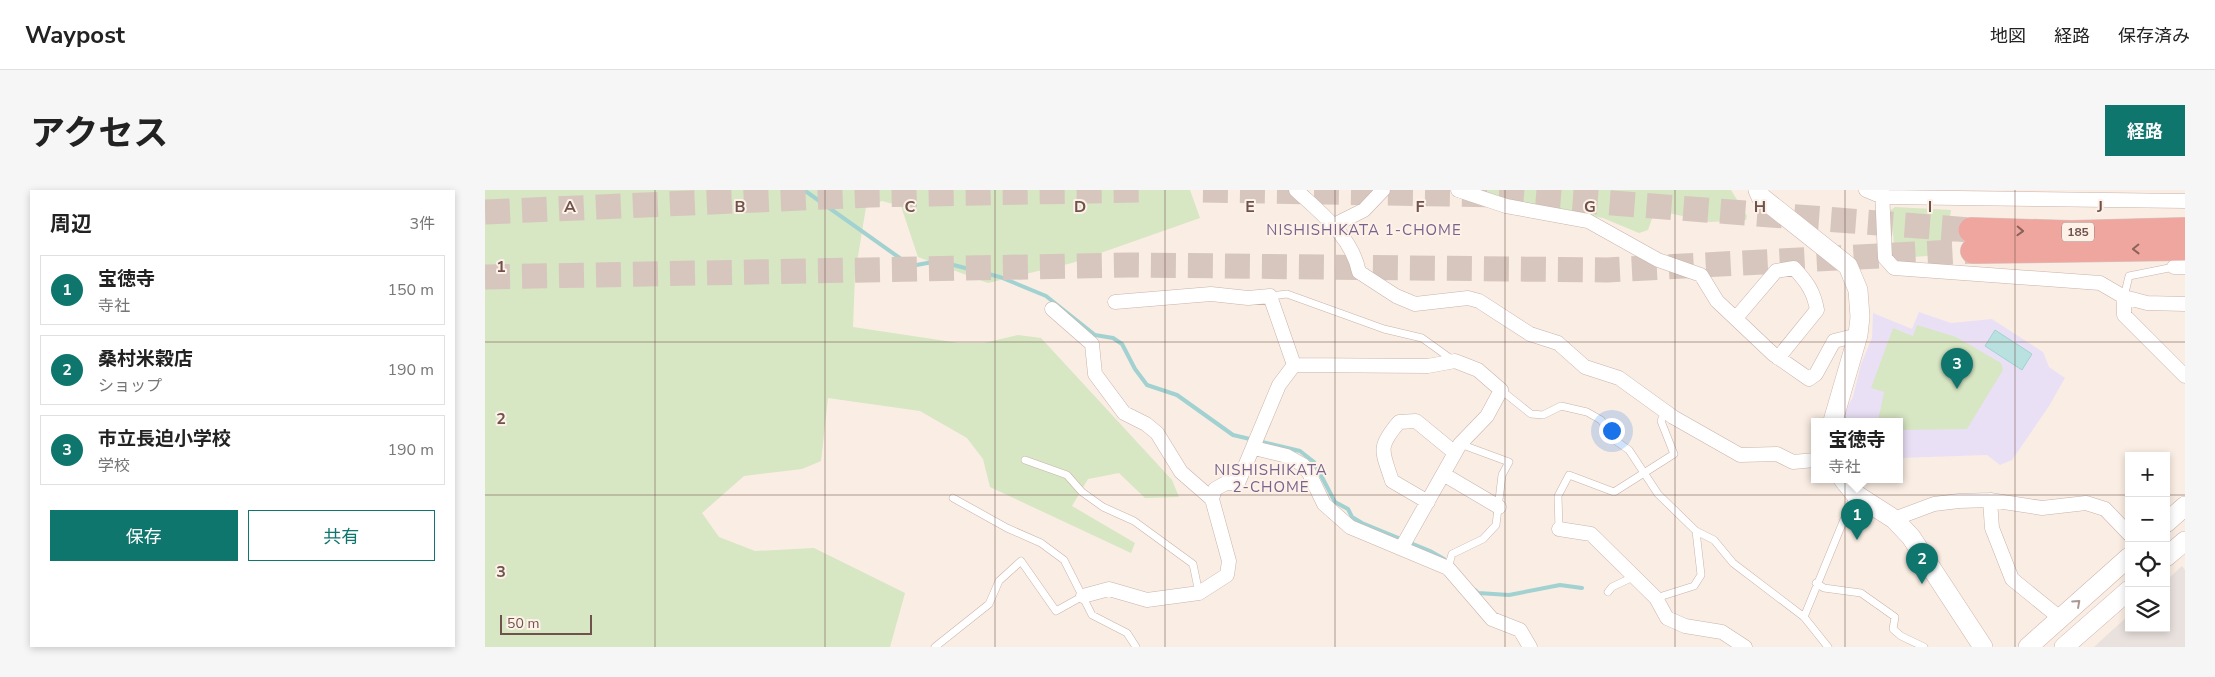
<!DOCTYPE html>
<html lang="ja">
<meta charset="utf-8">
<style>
:root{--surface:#fff;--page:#f6f6f6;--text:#222;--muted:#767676;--line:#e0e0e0;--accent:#0f766e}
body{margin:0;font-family:"Nunito Sans","Noto Sans JP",sans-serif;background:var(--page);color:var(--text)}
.controls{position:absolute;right:15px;bottom:15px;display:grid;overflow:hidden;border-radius:0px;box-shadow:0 2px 8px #0003}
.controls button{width:45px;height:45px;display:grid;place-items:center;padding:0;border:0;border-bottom:1px solid var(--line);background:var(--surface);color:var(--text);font:25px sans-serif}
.scale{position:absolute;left:15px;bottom:12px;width:92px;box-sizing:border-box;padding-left:5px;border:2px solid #6f524b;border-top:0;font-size:14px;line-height:18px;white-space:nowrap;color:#6f524b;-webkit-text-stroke:4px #fdf1e8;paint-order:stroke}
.you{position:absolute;left:1126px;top:240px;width:18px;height:18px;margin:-12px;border:4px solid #fff;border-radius:50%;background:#1a73e8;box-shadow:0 0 0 8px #1a73e833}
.badge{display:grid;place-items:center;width:32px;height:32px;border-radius:50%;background:var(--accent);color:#fff;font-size:16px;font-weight:700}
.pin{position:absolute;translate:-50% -41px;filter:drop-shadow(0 1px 2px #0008)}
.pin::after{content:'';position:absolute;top:26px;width:18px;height:15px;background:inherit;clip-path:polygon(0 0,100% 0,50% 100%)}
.popup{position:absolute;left:1326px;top:228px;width:92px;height:65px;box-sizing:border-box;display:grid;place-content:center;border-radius:0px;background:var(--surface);filter:drop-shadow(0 1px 4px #0005);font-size:16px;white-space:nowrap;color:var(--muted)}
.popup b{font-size:19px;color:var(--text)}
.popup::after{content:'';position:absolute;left:50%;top:100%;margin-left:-10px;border:10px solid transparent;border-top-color:var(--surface)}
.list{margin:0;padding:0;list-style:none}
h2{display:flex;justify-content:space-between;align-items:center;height:65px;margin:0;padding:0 20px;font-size:21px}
h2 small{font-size:16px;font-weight:400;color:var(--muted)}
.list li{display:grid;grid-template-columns:32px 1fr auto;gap:15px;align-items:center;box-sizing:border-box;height:70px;margin:0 10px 10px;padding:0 10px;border:1px solid var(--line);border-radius:0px}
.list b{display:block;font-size:19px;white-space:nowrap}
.list p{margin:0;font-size:16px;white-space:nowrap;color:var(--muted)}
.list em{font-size:16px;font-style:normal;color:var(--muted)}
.actions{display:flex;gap:10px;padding:15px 20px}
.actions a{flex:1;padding:11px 0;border:1px solid var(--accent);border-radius:0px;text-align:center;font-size:18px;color:var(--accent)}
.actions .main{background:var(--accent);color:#fff}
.icon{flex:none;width:28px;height:28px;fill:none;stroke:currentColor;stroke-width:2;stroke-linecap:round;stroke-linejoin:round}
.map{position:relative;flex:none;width:1700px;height:457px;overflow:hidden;border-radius:0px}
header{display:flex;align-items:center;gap:30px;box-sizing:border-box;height:70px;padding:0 25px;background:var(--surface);border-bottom:1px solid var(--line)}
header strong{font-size:24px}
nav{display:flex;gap:28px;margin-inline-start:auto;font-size:18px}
.intro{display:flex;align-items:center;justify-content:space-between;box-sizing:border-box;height:120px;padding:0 30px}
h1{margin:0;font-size:35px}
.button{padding:12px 22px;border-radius:0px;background:var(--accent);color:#fff;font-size:18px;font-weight:700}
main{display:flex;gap:30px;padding:0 30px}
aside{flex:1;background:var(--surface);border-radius:0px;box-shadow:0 2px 8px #0003}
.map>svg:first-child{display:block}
.industrial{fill:#e9e1dd}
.education{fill:#eae0f6}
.green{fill:#d7e6c3}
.water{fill:#b9e1e0;stroke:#a1d2d1}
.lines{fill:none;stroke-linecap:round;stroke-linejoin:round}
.stream{stroke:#a1d2d1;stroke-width:4}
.highway-tunnel{stroke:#d7c6bd;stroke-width:25;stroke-dasharray:25 12;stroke-linecap:butt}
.lane-casing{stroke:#c9b3aa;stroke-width:8}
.street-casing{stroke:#c9b3aa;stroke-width:15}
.secondary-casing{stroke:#ceb5ab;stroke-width:20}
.highway-casing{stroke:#d4cbc9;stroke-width:26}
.lane{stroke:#fff;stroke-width:7}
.street{stroke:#fff;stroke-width:14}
.secondary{stroke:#fff;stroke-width:19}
.highway{stroke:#efa69f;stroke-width:25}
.oneway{stroke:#89635c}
.oneway2{stroke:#a99793}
.grid{fill:none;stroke:#6f524b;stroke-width:1;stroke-opacity:0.55}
.labels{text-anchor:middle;stroke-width:4;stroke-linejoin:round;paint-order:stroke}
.shield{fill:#fdf1e8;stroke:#9a827a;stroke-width:1}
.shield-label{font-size:12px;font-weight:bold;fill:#6f524b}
.neighbourhood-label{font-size:15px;letter-spacing:1px;fill:#77638c;stroke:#fdf1e8}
.grid-label{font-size:16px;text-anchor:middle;font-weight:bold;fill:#6f524b;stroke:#fdf1e8;stroke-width:4;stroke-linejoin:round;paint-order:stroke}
</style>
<header>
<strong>Waypost</strong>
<nav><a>地図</a><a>経路</a><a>保存済み</a></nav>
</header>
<div class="intro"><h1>アクセス</h1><a class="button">経路</a></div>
<main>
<aside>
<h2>周辺<small>3件</small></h2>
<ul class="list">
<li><span class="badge">1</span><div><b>宝徳寺</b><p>寺社</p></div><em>150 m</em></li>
<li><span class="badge">2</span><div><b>桑村米穀店</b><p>ショップ</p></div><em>190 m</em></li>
<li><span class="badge">3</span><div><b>市立長迫小学校</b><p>学校</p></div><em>190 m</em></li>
</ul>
<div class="actions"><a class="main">保存</a><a>共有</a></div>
</aside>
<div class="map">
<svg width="1700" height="457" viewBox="0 0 1700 457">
<rect width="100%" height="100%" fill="#faede3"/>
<path class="industrial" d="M1697,376L1700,380V457H1609L1644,425V438H1681V391Z"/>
<path class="education" d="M1434,122L1466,133L1507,129L1558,162L1564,177L1580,188L1564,216L1527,270L1515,275L1502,265L1415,268L1414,231H1359L1360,221L1368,207L1376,174L1387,148L1388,123L1427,139Z"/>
<path class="green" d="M0,0H705L715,28L587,73L503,93L433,67L416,16L397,11L381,17L370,85L368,137L474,153H499L533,145L556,148L687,290L694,307L660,308L634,283L603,289L587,316L650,353L646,363L505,297L498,269L482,248L435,221L343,208L336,271L317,279L259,286L217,323L234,347L270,361L329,358L420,403L405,457H0Z
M987,0H1246L1262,26L1261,30L1225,32L1170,20L1163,40L1154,43L1118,28L1003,8Z
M1410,17L1466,20L1459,65L1410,68L1406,20Z
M1432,135L1471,147L1516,173L1518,180L1482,239L1415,240L1414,231H1393L1399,202L1386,198L1408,138L1428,146Z"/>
<path class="water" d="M1510,140L1547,164L1537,180L1500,156Z"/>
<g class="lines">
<path class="stream" d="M319,0L426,76L453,71L515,87L561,106L610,145L628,148L637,154L650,179L662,195L692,205L748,245L815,261L829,272L850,312L863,319L867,327L877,333L945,361L959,369
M990,400L993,403L1024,405L1075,395L1097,398"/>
<path class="highway-tunnel" d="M718,0L1021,5L1486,40
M0,22L386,5L655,0
M0,87L646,75L1122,80L1488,61"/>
<g class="lane-casing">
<path id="lane" d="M785,106L802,104L899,139L937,148L969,171
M1639,107L1644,86L1689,77
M1016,200L1046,224L1058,225L1076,216L1102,222L1116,230L1131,251L1144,260L1173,304L1211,341L1229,350L1248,373L1319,427L1343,457
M540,270L582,285L597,302L618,317L649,331L708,374L714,403
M468,308L522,338L556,353L579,370L607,425L642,443L651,457
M1074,339L1073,306L1084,285L1129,302L1189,264L1176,231L1180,222
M963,378L967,364L998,349L1011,335L1017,285L1024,272L975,254
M1331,393L1339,398L1376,403L1410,427L1408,439L1416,446L1439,457
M1123,402L1127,397L1148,387
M1171,408L1209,396L1216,385L1211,341
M1319,427L1369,305
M450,457L504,414L514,391L536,371L571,421L598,406"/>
</g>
<g class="street-casing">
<path id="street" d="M811,0C836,23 867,47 874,82L911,106L930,114L983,108L994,111L1045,144L1073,153L1100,177L1134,188L1188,227L1255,265L1292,264L1308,272L1330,270
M973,0L1021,16L1103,31L1173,70L1216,85L1232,111L1288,164L1324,189L1331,184L1349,151L1373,145
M1381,0L1398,7L1700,11
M1397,0L1400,68L1409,78L1615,93L1639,107L1662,113L1700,114
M849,35L879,20L898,0
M1689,77H1700
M1639,107V125L1700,186
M630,112L726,104L763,108L785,106L809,175
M567,119L607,154L610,184L639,223L661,234L672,243L696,282L727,309
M1251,128L1291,81L1309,78C1322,92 1329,102 1332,120L1293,168
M809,175L943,176L970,171L993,180L1016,200L1002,226L975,254L917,357
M769,258L802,266L818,275L824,283L839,314L865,337L963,378L1007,429L1035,440L1045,457
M958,284L1014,317
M1505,310L1507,338L1527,389L1575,428
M943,312L907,291C897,260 892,258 914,232L931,231L970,263
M1409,329L1449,314L1474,311L1505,310L1557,318L1601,313L1620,319L1644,344
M1074,339L1106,344L1171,408L1182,428L1200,436L1237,442L1260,457
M598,406L624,399L662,410L714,403L742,385L744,371L727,309L730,299L741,293H753L794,195L809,175"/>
</g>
<g class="secondary-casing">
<path id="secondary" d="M1273,0L1276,7L1363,76L1373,100L1375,127L1373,145L1348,231
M1358,289L1370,304L1409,329L1426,347L1498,457
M1681,333L1700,316
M1681,367L1700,351
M1543,457L1644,367
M1579,457L1644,400"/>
</g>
<g class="highway-casing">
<path id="highway" d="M1486,40L1586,43L1700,40
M1488,61L1700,58"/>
</g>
<use href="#lane" class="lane"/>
<use href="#street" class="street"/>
<use href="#secondary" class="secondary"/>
<use href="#highway" class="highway"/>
</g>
<defs><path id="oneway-chevron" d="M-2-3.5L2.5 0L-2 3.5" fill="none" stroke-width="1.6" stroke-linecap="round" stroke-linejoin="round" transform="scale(1.25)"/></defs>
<g class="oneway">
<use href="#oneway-chevron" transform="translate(1535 41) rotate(2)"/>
<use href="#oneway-chevron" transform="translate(1651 59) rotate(179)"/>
</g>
<use class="oneway2" href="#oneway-chevron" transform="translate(1592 413) rotate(-42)"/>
<path class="grid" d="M170,0V457M340,0V457M510,0V457M680,0V457M850,0V457M1020,0V457M1190,0V457M1360,0V457M1530,0V457M0,152H1700M0,305H1644M1681,305H1700"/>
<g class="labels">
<rect class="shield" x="1577" y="32.5" width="32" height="19" rx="4"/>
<g class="shield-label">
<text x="1593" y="46">185</text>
</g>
<g class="neighbourhood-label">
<text x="879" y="45">NISHISHIKATA 1-CHOME</text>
<text x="786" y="285">NISHISHIKATA<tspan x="786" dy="17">2-CHOME</tspan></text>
</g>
</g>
<g class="grid-label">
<text x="85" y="22">A</text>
<text x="255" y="22">B</text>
<text x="425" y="22">C</text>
<text x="595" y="22">D</text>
<text x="765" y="22">E</text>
<text x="935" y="22">F</text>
<text x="1105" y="22">G</text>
<text x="1275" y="22">H</text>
<text x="1445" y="22">I</text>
<text x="1615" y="22">J</text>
<text x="16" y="82">1</text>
<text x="16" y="234">2</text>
<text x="16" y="387">3</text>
</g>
</svg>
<div class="controls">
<button>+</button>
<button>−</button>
<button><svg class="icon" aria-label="locate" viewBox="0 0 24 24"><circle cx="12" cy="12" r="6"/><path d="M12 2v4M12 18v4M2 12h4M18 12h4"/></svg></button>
<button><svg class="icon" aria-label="layers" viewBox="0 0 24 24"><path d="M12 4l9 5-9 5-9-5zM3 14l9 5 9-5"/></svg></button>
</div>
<div class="scale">50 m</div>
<div class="you"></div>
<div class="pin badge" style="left:1372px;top:350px">1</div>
<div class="popup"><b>宝徳寺</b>寺社</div>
<div class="pin badge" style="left:1437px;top:394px">2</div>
<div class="pin badge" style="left:1472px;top:199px">3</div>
</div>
</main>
